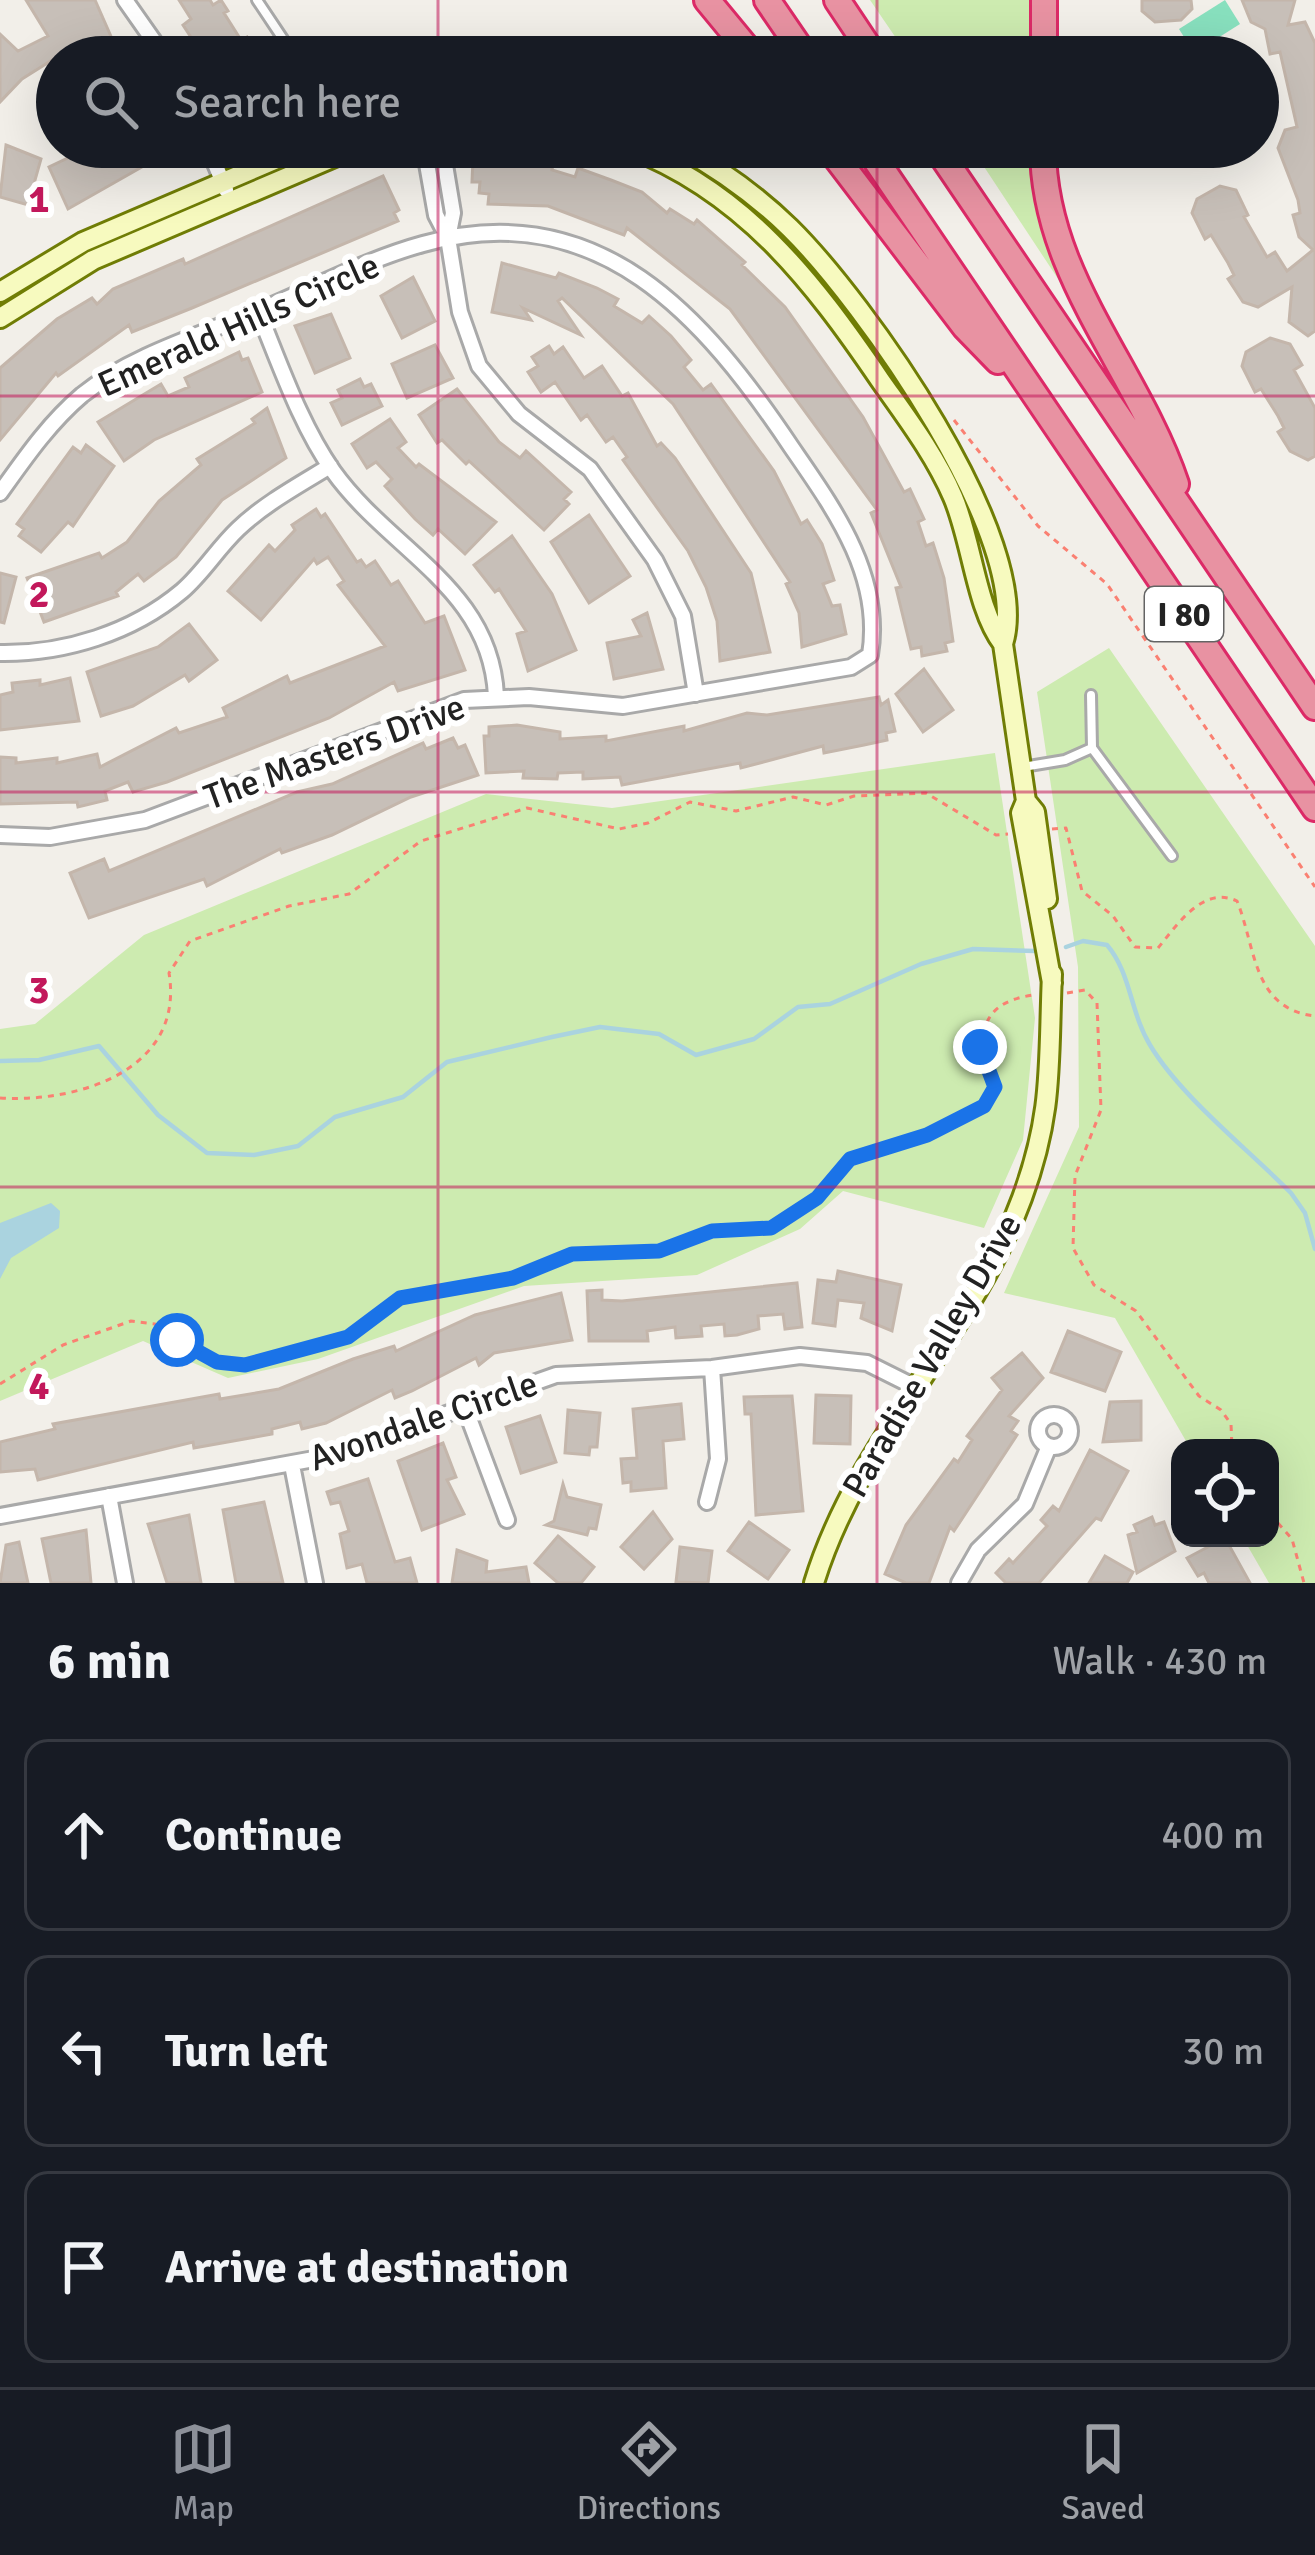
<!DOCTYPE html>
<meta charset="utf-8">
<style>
:root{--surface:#171b24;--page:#242831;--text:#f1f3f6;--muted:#9ea1a6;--line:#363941;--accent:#8c9099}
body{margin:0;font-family:Signika,sans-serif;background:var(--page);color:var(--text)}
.controls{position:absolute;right:36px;bottom:36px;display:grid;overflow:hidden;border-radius:24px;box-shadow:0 12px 48px #0002}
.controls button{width:108px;height:108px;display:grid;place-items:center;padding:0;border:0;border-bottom:3px solid var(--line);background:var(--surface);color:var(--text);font:60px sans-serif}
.stop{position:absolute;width:36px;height:36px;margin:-27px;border:9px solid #1a73e8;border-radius:50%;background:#fff}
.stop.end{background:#1a73e8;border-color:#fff;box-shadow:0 3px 12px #0008}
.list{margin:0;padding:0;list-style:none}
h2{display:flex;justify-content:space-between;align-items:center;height:156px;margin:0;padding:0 48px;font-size:51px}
h2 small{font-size:39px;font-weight:400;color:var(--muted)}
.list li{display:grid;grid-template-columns:78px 1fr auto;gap:36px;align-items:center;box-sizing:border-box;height:192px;margin:0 24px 24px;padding:0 24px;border:3px solid var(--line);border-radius:24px}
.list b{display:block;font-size:45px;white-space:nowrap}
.list em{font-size:39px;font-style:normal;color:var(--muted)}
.icon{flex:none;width:66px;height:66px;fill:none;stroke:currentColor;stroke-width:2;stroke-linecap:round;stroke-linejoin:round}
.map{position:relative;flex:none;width:1315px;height:1583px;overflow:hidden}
.search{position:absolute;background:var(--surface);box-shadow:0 12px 48px #0002;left:36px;right:36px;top:36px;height:132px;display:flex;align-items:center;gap:30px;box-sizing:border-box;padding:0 42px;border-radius:66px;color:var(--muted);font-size:45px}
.sheet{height:804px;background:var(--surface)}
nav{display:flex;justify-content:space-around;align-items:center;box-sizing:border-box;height:168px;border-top:3px solid var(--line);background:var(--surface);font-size:33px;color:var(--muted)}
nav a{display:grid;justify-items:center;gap:6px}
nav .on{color:var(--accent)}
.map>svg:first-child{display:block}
.grass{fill:#cdebb0}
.pitch{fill:#88e0be}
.water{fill:#aad3df}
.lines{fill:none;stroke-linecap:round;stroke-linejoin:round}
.stream{stroke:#aad3df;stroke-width:4.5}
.building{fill:#c7bfb8;stroke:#c4b6ab;stroke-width:3}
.lane-casing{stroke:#a9a9a9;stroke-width:14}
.street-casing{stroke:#a9a9a9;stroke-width:20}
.secondary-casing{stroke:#707d05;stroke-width:24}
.highway-casing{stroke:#dc2a67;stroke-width:30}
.path{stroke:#fa8072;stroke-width:3;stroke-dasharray:6 6;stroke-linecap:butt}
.lane{stroke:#fff;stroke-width:8}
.street{stroke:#fff;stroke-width:14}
.secondary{stroke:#f7fabf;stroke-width:18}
.highway{stroke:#e892a2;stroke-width:24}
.route{stroke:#1a73e8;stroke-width:15}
.grid{fill:none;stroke:#c2185b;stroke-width:3;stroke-opacity:0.55}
.labels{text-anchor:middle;stroke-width:12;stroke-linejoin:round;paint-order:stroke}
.shield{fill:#fff;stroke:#646464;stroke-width:3}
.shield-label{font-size:33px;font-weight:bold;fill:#222}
.street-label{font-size:36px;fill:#222;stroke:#fff}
.grid-label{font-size:39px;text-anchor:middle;font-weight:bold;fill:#c2185b;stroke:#fff;stroke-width:12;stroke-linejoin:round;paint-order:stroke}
</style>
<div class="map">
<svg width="1315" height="1583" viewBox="0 0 1315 1583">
<rect width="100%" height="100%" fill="#f2efe9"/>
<path class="grass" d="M870,0H1035V57H909Z
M971,147H1037L1070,297Z
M1109,648L1315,946V1583H1269L1243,1538H1270V1448H1190L1115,1318L1004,1293L1079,1127L1078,967L1037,692Z
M995,753L1035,1018L1023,1140L984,1228L843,1191L800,1229L697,1275L524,1286L318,1359L228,1378L143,1341L0,1401V1029L35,1024L144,935L486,794L612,808Z"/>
<path class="pitch" d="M1225,0L1240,24L1194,53L1179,29Z"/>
<path class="water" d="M51,1203L60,1211L59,1228L11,1258L0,1279V1223Z"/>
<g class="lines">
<path class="stream" d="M1066,947L1083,941L1107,945C1131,973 1130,1012 1150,1045C1181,1097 1248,1149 1291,1193L1305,1213L1315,1249
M0,1061L39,1060L99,1046L158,1115L207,1153L254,1155L298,1146L335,1117L403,1097L447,1062L552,1037L600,1027L659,1034L696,1055L754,1039L798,1007L830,1004L921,964L973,949L1035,951"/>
</g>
<path class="building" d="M26,0H95L120,57H57L22,79L0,102V34L18,51L48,36Z
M179,0H210L213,5L221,0L228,11L224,13L241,40L247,37L256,57H204L183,25L191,19Z
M1142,0H1191L1192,9L1181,20L1155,22L1142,11Z
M1242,0H1295L1288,25L1305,22L1315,43V331L1308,336L1289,322L1292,287L1258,307L1243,302L1228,279L1234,275L1228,263L1211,235L1205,239L1192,213L1197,199L1220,186L1236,190L1248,215L1244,217L1267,257L1275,252L1287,271L1313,250L1299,237L1293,215L1300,213L1298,200L1278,148L1285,130L1297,127L1280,52L1270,54L1265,29L1251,22Z
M6,145L41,159L28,205L0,197Z
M91,147H177L68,209L49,167Z
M473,159L553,164L552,170L575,177L578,168L611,180L642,192L667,213L670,209L694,224L697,220L745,262L742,265L785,307L863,417L904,492L910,489L924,519L918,522L926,546L933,543L944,578L953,641L945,643L947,651L922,656L921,647L911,649L896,588L901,587L871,513L877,510L730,309L627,228L624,235L548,206L488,204L489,194L479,193L480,182H472Z
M383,176L399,210L394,213L398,221L192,308L132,332L129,325L58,376L56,373L0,440V368L57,319L92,298L97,304L113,289L183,259L185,264Z
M502,263L556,278L559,273L597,288L618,299L614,306L642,323L649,316L671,336L691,360L684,367L703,390L711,384L774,471L801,524L807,520L822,544L834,580L823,584L832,606L840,605L846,634L802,647L799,613L786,584L790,582L673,404L562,298L558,301L581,335L523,308L531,320L492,312Z
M413,277L435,321L402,338L381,296Z
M331,314L350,358L315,373L295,326Z
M1270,338L1290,344L1302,365L1294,370L1315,408V456L1308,460L1290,451L1278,432L1284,428L1278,416L1261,389L1255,392L1242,366L1246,352Z
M435,345L453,378L407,398L392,364Z
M549,346L554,354L563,347L584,378L602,366L622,396L628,393L657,446L661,443L675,458L751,573L770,652L720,661L717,621L706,587L688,551L623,460L627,457L613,437L606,442L587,415L581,420L555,382L541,392L528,372L538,366L532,357Z
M239,352L242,360L248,358L262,392L154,440L124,461L98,422L161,384L168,396L189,387L185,378Z
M360,379L364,387L371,384L382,406L342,425L331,403L342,398L338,390Z
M457,389L499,442L520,458L526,451L571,492L564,499L569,504L544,530L469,461L466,464L442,440L437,443L419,415Z
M267,408L286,458L222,500L176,557L144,581L138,574L116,592L118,596L44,622L27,578L99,553L102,558L127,542L159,501L201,465L197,459L255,423L252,419Z
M390,419L406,442L398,448L416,467L419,464L496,522L465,554L438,529L433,535L415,519L385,486L392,479L376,462L367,468L352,444Z
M86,445L114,466L73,526L68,522L41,552L19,536L24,529L17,524L73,447L81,453Z
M316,509L321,517L325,514L357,562L361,560L366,567L375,561L391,585L398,581L425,623L444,616L465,670L398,691L394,682L329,718L167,782L133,792L128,782L105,791L107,800L78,807L77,802L0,804V757L16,758V763L57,758V763L97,754L100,767L176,728L179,733L227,717L223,708L287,676L290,683L385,646L338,585L344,581L328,557L317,564L314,559L261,620L228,591L269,545L275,551L295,530L292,525Z
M589,515L630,576L589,603L551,542Z
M512,536L552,594L576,650L528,671L517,634L526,631L499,589L495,592L474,565Z
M0,573L16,577L4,623L0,622Z
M647,613L663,669L614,679L607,643L641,636L633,620Z
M189,624L217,660L189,681L185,675L133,706L101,716L87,672L158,647Z
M924,669L953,710L923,732L896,694Z
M70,678L79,721L0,730V695L13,692L12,683L40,680V685Z
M879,697L881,705L888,700L895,731L886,733L887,740L864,745L824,753L823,746L741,768L740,763L622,785L620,777L583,779V772L558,773L557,779L523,778L524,771L486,773L484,736H489V727L517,725L560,732V739L606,736V741L684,726V731L747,713L767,715Z
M453,738L458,748L465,745L478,775L411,797L332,835L282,853L280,849L207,886L204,879L89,918L70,873L104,859L109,871L297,792L332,784L423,743L426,749Z
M838,1271L901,1285L892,1331L861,1318L864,1303L838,1300L835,1326L813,1323L818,1280L836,1282Z
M797,1283L802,1327L785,1329L783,1314L758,1316L759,1329L737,1335L725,1336L724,1324L701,1326L702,1336L676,1338L675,1327L647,1331L648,1341H589L587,1291L602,1290V1300L622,1301Z
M561,1293L572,1340L494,1353L479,1365L476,1358L412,1391L395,1398L392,1390L326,1423L302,1429L300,1422L272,1429V1434L194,1448L193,1442L38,1480L35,1469L0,1472V1442L55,1429L53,1424L219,1394L220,1399L279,1389L353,1359L394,1346L396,1351L475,1315Z
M1068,1331L1121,1352L1105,1391L1051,1372Z
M1022,1353L1043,1378L1009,1416L1018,1421L1011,1431L1017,1435L954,1531L950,1527L929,1583H906L885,1574L906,1525L954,1459L958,1462L972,1440L967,1436L1002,1390L992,1378Z
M816,1395L851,1396L850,1444L814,1443Z
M792,1396L803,1511L756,1515L751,1414H745L744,1397Z
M1141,1401V1440L1103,1442L1110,1402Z
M681,1404L684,1439L663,1441L666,1488L631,1491V1482L623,1483L621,1459L637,1458L633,1409Z
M568,1410L600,1413L597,1447H590L589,1455L565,1453Z
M540,1416L556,1462L521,1473L506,1427Z
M443,1443L456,1477L447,1480L464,1514L422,1530L398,1461Z
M1090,1450L1128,1471L1101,1520L1096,1518L1039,1583H1006L996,1573L1009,1559L1013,1563L1047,1526L1041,1520L1053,1506L1059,1511Z
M368,1479L395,1562L410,1558L417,1583H367L362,1564L347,1568L340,1534L349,1531L340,1502L331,1504L327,1492Z
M563,1484L567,1497L601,1505L596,1529L589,1528L587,1535L546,1525L554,1521Z
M264,1502L283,1583H236L223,1510Z
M653,1512L672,1539L644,1569L621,1547Z
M189,1515L201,1583H167L148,1524Z
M1152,1517L1155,1525L1164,1522L1175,1551L1137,1573L1128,1535L1137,1532L1134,1525Z
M749,1522L789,1550L768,1579L728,1551Z
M86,1530L91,1583H51L42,1539Z
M558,1536L594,1567L581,1583H558L535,1563Z
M1225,1538L1250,1583H1209L1204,1573L1198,1576L1187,1558Z
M19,1542L28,1583H0L6,1545Z
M680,1547L712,1551L708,1583L676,1582Z
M457,1550L487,1561L486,1572L526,1567L529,1583H452Z
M1105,1556L1133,1572L1127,1583H1089Z"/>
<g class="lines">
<g class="lane-casing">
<path id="lane" d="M257,0L295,57
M1091,695L1092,748
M1023,767L1065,760L1092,748L1172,856"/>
</g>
<g class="street-casing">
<path id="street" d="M125,0L165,57
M55,116L57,114
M208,147L226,190
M424,147L436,215L448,238L460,312L479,366L519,414L590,469L655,560L683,616L696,694
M442,147L453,213L448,238
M258,311C280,364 300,424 333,471C390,551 491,588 496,696
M0,493C25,458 49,423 82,395C132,355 204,334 263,309C316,287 368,259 423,244C599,194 705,318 792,448C834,509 883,576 870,655L851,667L623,706L529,697L464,700L145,820L50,837L0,835
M0,653C64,654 132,633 182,591C203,573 217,549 238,529C264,504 299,485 330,466
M464,1405L507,1520
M1038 1431a16 16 0 1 1 32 0a16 16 0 1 1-32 0Z
M292,1465L315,1583
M109,1496L125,1583
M707,1502L718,1459L712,1368
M0,1516L325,1457L556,1375L712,1368L800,1356L867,1363L915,1387
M959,1583L978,1550L1025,1504L1049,1446"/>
</g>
<g class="secondary-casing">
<path id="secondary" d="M627,147C743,191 812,280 880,380C906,417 935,455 953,497C972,541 976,609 1003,644
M679,147C720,169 756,195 790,228C863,300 1035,540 1003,644L1026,801L1021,813L1052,983
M0,292L83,242L305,147
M0,318L93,260L358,147
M1026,801L1035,812L1047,899
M814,1583C857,1441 971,1336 1022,1198C1054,1111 1048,1063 1052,974"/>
</g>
<g class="highway-casing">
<path id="highway" d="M707,0L754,57
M767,0L806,57
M837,0L875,57
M1044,57V0
M828,147L965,327L998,361
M867,147L1315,808
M936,147L1315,707
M1043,147C1043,276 1137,368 1176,484"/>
</g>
<path class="path" d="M954,420L1038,526L1107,584L1315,887
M1052,829L1066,828L1082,891L1113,916L1135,947L1158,948C1177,925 1203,885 1237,901C1256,947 1252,1009 1315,1016
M1067,993L1085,990L1097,1003L1101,1110L1075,1176L1073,1248L1094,1285L1136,1311L1199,1396L1221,1410L1231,1424L1232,1448
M0,1098C78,1103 185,1070 169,973L190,941L289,906L349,894L421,841L527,808L619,829L648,823L690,802L736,811L793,797L826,805L854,796L926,793L996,835L1008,834
M0,1384L63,1345L131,1321L155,1324L217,1362L245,1365L348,1337L400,1298L513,1278L571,1254L659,1251L712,1231L771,1228L817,1199L850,1159L927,1135L984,1106L995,1087C979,1044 972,1004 1033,995
M1270,1514L1292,1539L1304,1583"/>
<use href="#lane" class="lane"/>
<use href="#street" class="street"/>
<use href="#secondary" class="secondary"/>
<use href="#highway" class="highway"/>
</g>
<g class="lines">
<path class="route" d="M177,1340L217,1362L245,1365L348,1337L400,1298L513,1278L572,1254L659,1251L712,1231L771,1228L817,1198L850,1159L927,1135L984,1106L995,1087L980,1047"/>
</g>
<path class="grid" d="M438,0V57M877,0V57M438,147V1583M877,147V1583M0,396H1315M0,792H1315M0,1187H1315"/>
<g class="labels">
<rect class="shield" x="1145" y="587" width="78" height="54" rx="9"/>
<g class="shield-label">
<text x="1184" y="626">I 80</text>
</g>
<g class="street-label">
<text transform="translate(238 324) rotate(-24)" y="13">Emerald Hills Circle</text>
<text transform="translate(334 751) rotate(-20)" y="13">The Masters Drive</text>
<text transform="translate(931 1355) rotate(-60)" y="13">Paradise Valley Drive</text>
<text transform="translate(423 1420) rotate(-19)" y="13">Avondale Circle</text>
</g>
</g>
<g class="grid-label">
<text x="39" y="212">1</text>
<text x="39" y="607">2</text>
<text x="39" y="1003">3</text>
<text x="39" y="1399">4</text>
</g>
</svg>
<div class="controls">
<button><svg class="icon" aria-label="locate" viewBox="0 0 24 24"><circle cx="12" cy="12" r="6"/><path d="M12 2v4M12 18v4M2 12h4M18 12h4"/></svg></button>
</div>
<div class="stop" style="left:177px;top:1340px"></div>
<div class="stop end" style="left:980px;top:1047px"></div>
<div class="search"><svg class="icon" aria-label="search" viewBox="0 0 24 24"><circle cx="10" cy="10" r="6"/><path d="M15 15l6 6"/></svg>Search here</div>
</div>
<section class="sheet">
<h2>6 min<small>Walk · 430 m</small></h2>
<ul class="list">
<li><svg class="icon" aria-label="ahead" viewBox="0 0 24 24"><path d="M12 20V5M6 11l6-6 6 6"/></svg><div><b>Continue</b></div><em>400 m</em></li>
<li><svg class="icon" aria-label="left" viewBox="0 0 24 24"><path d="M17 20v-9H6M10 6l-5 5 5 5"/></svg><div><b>Turn left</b></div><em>30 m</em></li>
<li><svg class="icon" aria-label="arrive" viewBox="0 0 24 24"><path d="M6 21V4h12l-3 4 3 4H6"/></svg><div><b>Arrive at destination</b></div></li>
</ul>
</section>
<nav>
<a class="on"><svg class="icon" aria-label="map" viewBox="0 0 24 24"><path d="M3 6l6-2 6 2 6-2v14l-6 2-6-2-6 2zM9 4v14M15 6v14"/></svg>Map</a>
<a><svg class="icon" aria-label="directions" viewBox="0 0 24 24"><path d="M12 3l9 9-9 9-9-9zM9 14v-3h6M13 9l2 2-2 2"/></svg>Directions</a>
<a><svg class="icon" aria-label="saved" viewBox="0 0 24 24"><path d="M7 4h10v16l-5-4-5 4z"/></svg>Saved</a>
</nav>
